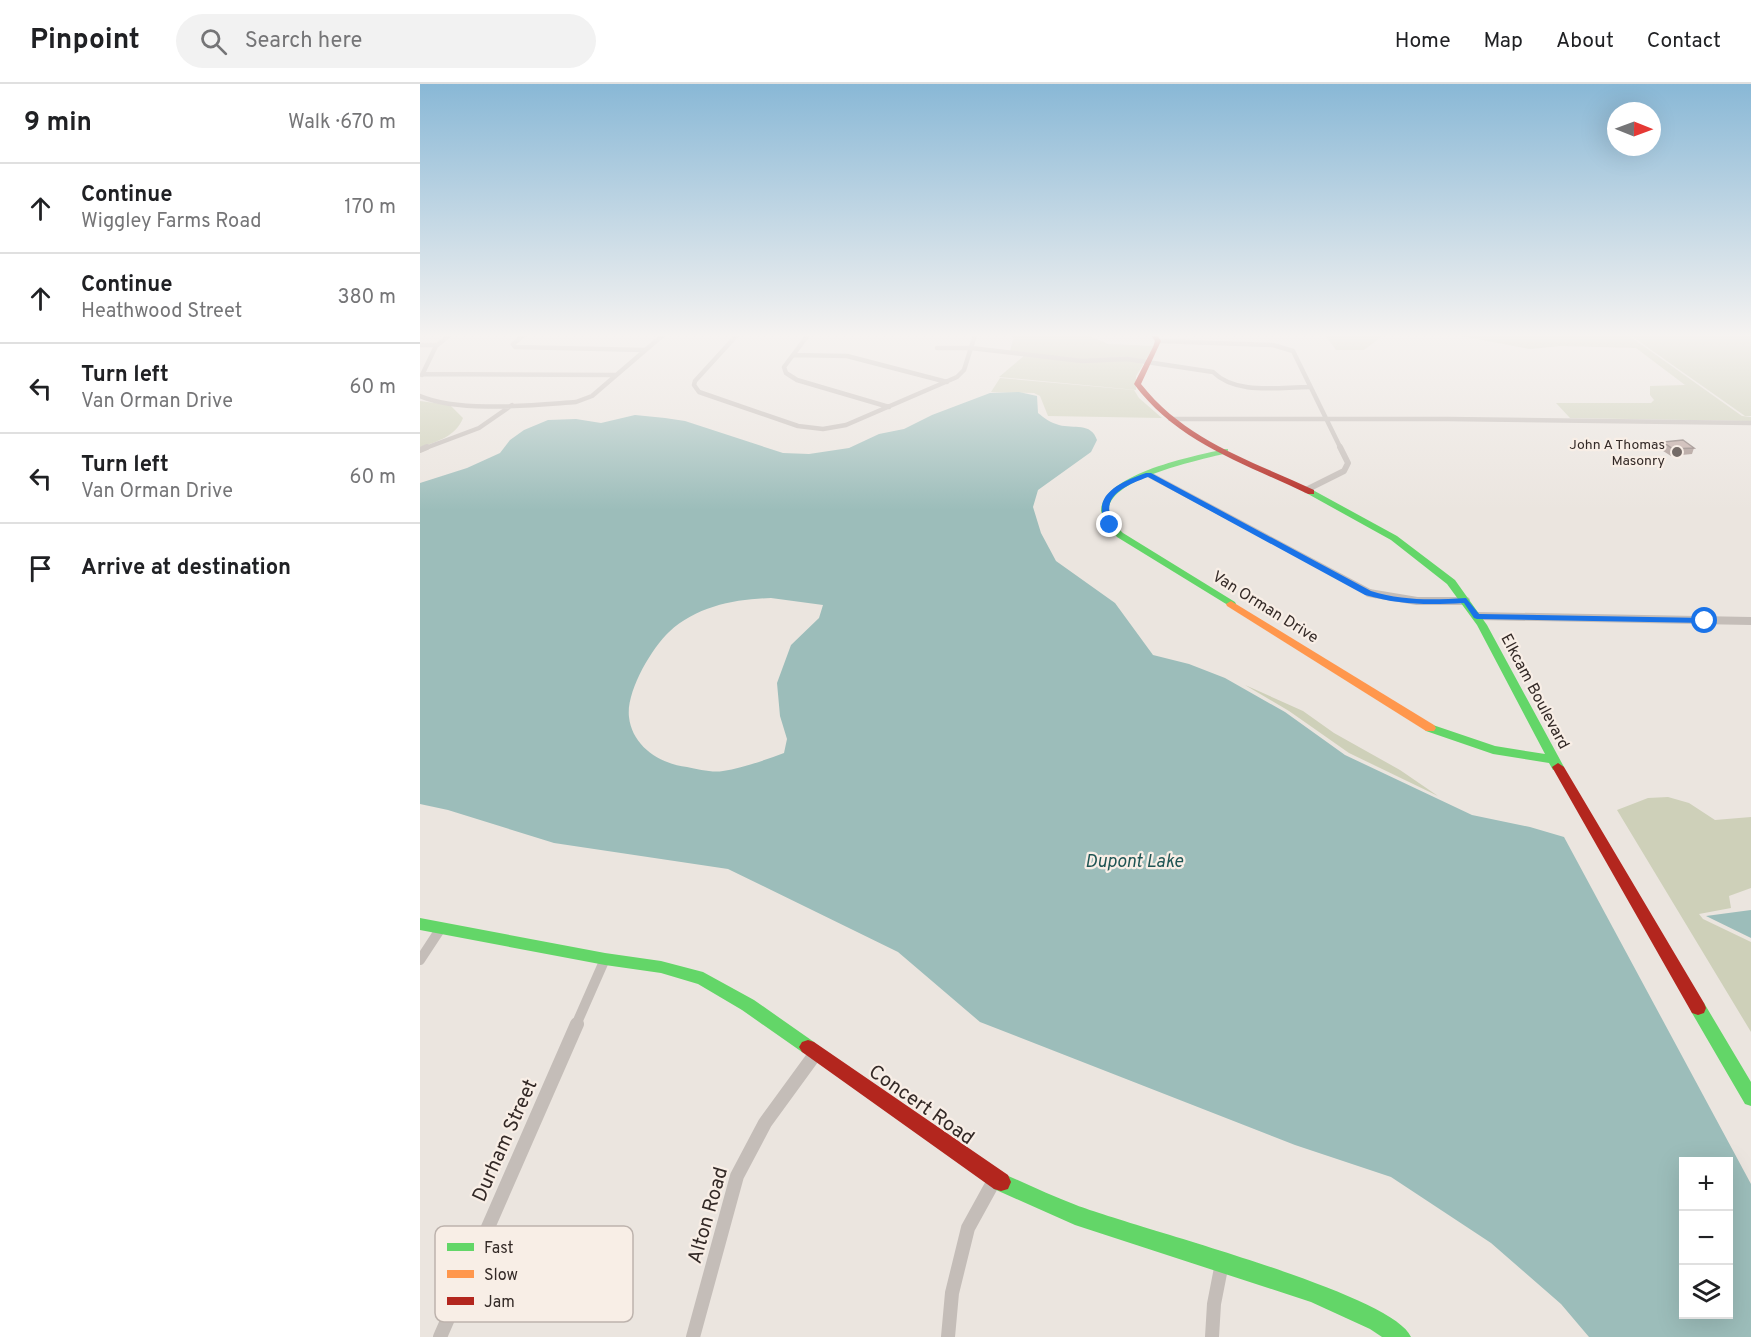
<!DOCTYPE html>
<meta charset="utf-8">
<style>
:root{--surface:#fff;--page:#f2f2f2;--text:#202124;--muted:#757577;--line:#e0e0e0}
body{margin:0;font-family:Overpass,sans-serif;background:var(--page);color:var(--text)}
.controls{position:absolute;right:18px;bottom:18px;display:grid;overflow:hidden;border-radius:0px;box-shadow:0 6px 24px #0002}
.controls button{width:54px;height:54px;display:grid;place-items:center;padding:0;border:0;border-bottom:2px solid var(--line);background:var(--surface);color:var(--text);font:30px sans-serif}
.compass{position:absolute;left:1187px;top:18px;width:54px;height:54px;border-radius:50%;background:var(--surface);box-shadow:0 6px 24px #0002;rotate:91deg}
.stop{position:absolute;width:18px;height:18px;margin:-14px;border:4px solid #1a73e8;border-radius:50%;background:#fff}
.stop.end{background:#1a73e8;border-color:#fff;box-shadow:0 2px 6px #0008}
.list{margin:0;padding:0;list-style:none}
h2{display:flex;justify-content:space-between;align-items:center;height:78px;margin:0;padding:0 24px;font-size:26px}
h2 small{font-size:20px;font-weight:400;color:var(--muted)}
.list li{display:grid;grid-template-columns:39px 1fr auto;gap:18px;align-items:center;box-sizing:border-box;height:90px;padding:0 24px;border-top:2px solid var(--line)}
.list b{display:block;font-size:22px;white-space:nowrap}
.list p{margin:0;font-size:20px;white-space:nowrap;color:var(--muted)}
.list em{font-size:20px;font-style:normal;color:var(--muted)}
.icon{flex:none;width:33px;height:33px;fill:none;stroke:currentColor;stroke-width:2;stroke-linecap:round;stroke-linejoin:round}
.map{position:relative;flex:none;width:1331px;height:1253px;overflow:hidden}
header{display:flex;align-items:center;gap:36px;box-sizing:border-box;height:84px;padding:0 30px;background:var(--surface);border-bottom:2px solid var(--line)}
header strong{font-size:28px}
nav{display:flex;gap:33px;margin-inline-start:auto;font-size:21px}
.search{width:420px;height:54px;background:var(--page);display:flex;align-items:center;gap:15px;box-sizing:border-box;padding:0 21px;border-radius:33px;color:var(--muted);font-size:22px}
main{display:flex}
aside{flex:1;background:var(--surface)}
.map>svg:first-child{display:block}
.green{fill:#ced0b9}
.water{fill:#9cbdba;fill-rule:evenodd}
.lines{fill:none;stroke-linecap:round;stroke-linejoin:round}
.street-far4{stroke:#c4bdb8;stroke-width:4.5}
.street-far3{stroke:#c4bdb8;stroke-width:6}
.street-far2{stroke:#c4bdb8;stroke-width:8}
.street-far1{stroke:#c4bdb8;stroke-width:10}
.street{stroke:#c4bdb8;stroke-width:14}
.fast{fill:#63d668;fill-rule:evenodd}
.slow{fill:#ff974d;fill-rule:evenodd}
.jam{fill:#b3261e;fill-rule:evenodd}
.wall{fill:#a3908a}
.building{fill:#bea7a1;stroke:#857571;stroke-width:1.5}
.route{fill:#1a73e8}
.poi-dot{fill:#746b67;stroke:#f8eee6;stroke-width:2}
.labels{text-anchor:middle;stroke-width:4.5;stroke-linejoin:round;paint-order:stroke}
.far-poi-label{font-size:14px;fill:#342a27;stroke:#f8eee6;text-anchor:end}
.street-label{font-size:16px;fill:#342a27;stroke:#f8eee6}
.water-label{font-size:18px;font-style:italic;fill:#1e5453;stroke:#f8eee6}
.near-street-label{font-size:20px;fill:#342a27;stroke:#f8eee6}
.key{fill:#f8eee6;stroke:#bdb3ad;stroke-width:1.5}
.key-label{font-size:16px;fill:#342a27}
</style>
<header>
<strong>Pinpoint</strong>
<div class="search"><svg class="icon" aria-label="search" viewBox="0 0 24 24"><circle cx="10" cy="10" r="6"/><path d="M15 15l6 6"/></svg>Search here</div>
<nav><a>Home</a><a>Map</a><a>About</a><a>Contact</a></nav>
</header>
<main>
<aside>
<h2>9 min<small>Walk · 670 m</small></h2>
<ul class="list">
<li><svg class="icon" aria-label="ahead" viewBox="0 0 24 24"><path d="M12 20V5M6 11l6-6 6 6"/></svg><div><b>Continue</b><p>Wiggley Farms Road</p></div><em>170 m</em></li>
<li><svg class="icon" aria-label="ahead" viewBox="0 0 24 24"><path d="M12 20V5M6 11l6-6 6 6"/></svg><div><b>Continue</b><p>Heathwood Street</p></div><em>380 m</em></li>
<li><svg class="icon" aria-label="left" viewBox="0 0 24 24"><path d="M17 20v-9H6M10 6l-5 5 5 5"/></svg><div><b>Turn left</b><p>Van Orman Drive</p></div><em>60 m</em></li>
<li><svg class="icon" aria-label="left" viewBox="0 0 24 24"><path d="M17 20v-9H6M10 6l-5 5 5 5"/></svg><div><b>Turn left</b><p>Van Orman Drive</p></div><em>60 m</em></li>
<li><svg class="icon" aria-label="arrive" viewBox="0 0 24 24"><path d="M6 21V4h12l-3 4 3 4H6"/></svg><div><b>Arrive at destination</b></div></li>
</ul>
</aside>
<div class="map">
<svg width="1331" height="1253" viewBox="0 0 1331 1253">
<rect width="100%" height="100%" fill="#ebe5df"/>
<path class="green" d="M594,251H668L688,260L734,262L725,277H673L590,268Z
M905,251H964L944,266H916Z
M1035,251H1208L1322,332L1331,333V337L1150,334L1136,319H1231L1234,316L1230,311V302L1265,301L1216,264L1141,262L1110,265Z
M1210,251H1331V332H1325Z
M605,271L667,278L697,275L722,279L723,281L716,292V306L579,293Z
M580,294L714,306L719,314L742,334L628,332L620,312L614,309L571,308Z
M0,317L30,321L43,334C36,352 17,358 0,363Z
M825,601L883,627L914,649L980,686L1018,712L929,669L869,627Z
M1248,713L1269,719L1295,736L1331,733V804L1309,812L1311,824L1279,830L1283,835L1331,858V948L1197,726L1228,714Z"/>
<path class="water" d="M599,308L617,312L618,329C624,334 631,339 639,341C654,345 671,338 677,356L671,368L618,406L613,423L621,449L636,477L695,519L733,571L769,580L805,594L865,628L925,671L1052,731L1110,743L1144,753L1331,1100V1253H1169L1141,1220L1071,1159L971,1093L875,1061L560,938L478,868L308,785L134,759L28,726L0,720V399L47,384L80,369L90,356L104,346L128,336L156,335L181,339L215,331L245,334L265,337L363,369L389,370L429,364L459,350L484,345L512,331L570,309ZM351,514L403,521L399,534L371,561L357,599L360,632L367,655L364,669C345,676 323,684 303,687C292,689 278,685 267,683C240,680 212,662 209,633C206,608 231,565 249,548C277,522 315,515 351,514ZM1264,1078H1308V1230H1264Z
M1331,826V854L1286,832Z"/>
<g class="lines">
<path class="street-far4" d="M104,251L93,260L95,263L225,266
M317,251L275,297L274,301L279,308L378,342L403,345L426,341L537,293L544,286L555,251
M388,251L364,283L366,289L377,296L469,323
M738,257L853,261L873,267L921,365
M0,261H16
M517,264H551L662,277L707,275L793,288C816,311 858,303 889,303
M373,271L427,272L527,298
M3,290L196,291
M2,291L16,262L30,251
M0,312C40,329 112,321 156,318L172,312L243,251
M750,335H1028L1331,339
M3,365L59,344L92,321"/>
<path class="street-far3" d="M0,366L7,363
M728,390L955,511
M886,406L924,387L928,379L920,363"/>
<path class="street-far2" d="M949,509L997,517H1046
M1057,532L1331,537"/>
<path class="street-far1" d="M0,876L21,844
M156,941L185,875"/>
<path class="street" d="M20,1253L157,940
M273,1253L317,1092L345,1039L396,969
M528,1253L532,1209L548,1144L575,1095
M792,1253L794,1220L802,1179"/>
<path class="fast" d="M805,365H808V369C783,375 690,394 689,425C689,435 697,443 703,449L815,518L816,520L811,523L697,453L685,438L681,427C683,389 775,372 805,365Z
M891,405L977,452L1035,496L1067,541L1144,683L1143,686H1133L1129,679L1073,670L1006,647L1004,644L1006,641L1010,640L1075,662L1125,670L1057,541L1027,500L971,456L888,410V406Z
M0,834L185,869L241,877L283,888L334,916L394,958L397,963L394,968L388,970L382,968L322,926L278,900L241,889L185,881L0,846Z
M1278,917L1284,919L1331,998V1022L1325,1020L1272,929L1270,924L1272,919Z
M581,1089C606,1099 631,1112 656,1121C712,1143 973,1209 991,1253H962L950,1245L891,1218L655,1141L574,1105L571,1098L574,1091Z"/>
<path class="slow" d="M811,517L1014,641L1016,644L1014,647H1006L807,522L806,520Z"/>
<path class="jam" d="M731,251H737L741,257L721,300C766,357 830,376 894,406V410H888C824,379 758,359 714,300L733,263L735,257Z
M1138,679L1144,683L1284,919L1286,924L1284,929L1278,931L1272,929L1132,683Z
M388,956L394,958L588,1091L591,1098L588,1105L581,1107L574,1105L382,968L379,963L382,958Z"/>
</g>
<path class="wall" d="M1243,358L1274,364L1272,370L1251,372L1240,365Z"/>
<path class="building" d="M1263,356L1274,364L1253,365L1243,358Z"/>
<linearGradient id="sky" x2="0" y2="1"><stop stop-color="#89b8d6"/><stop offset="0.59" stop-color="#f6f3f1"/><stop offset="1" stop-color="#f6f3f1" stop-opacity="0"/></linearGradient>
<rect width="1331" height="426" fill="url(#sky)"/>
<path class="route" d="M726,389H731L951,507C983,517 1013,516 1046,514L1059,530L1285,534L1290,537L1285,539L1057,535L1054,534L1044,519C1007,521 980,521 945,511L728,393C705,402 678,412 694,441L688,443C668,411 701,398 726,389Z"/>
<circle class="poi-dot" cx="1257" cy="368" r="6"/>
<g class="labels">
<g class="far-poi-label">
<text x="1245" y="365">John A Thomas<tspan x="1245" dy="16">Masonry</tspan></text>
</g>
<g class="street-label">
<text transform="translate(846 522) rotate(32)" y="6">Van Orman Drive</text>
<text transform="translate(1116 607) rotate(62)" y="6">Elkcam Boulevard</text>
</g>
<g class="water-label">
<text x="714" y="783">Dupont Lake</text>
</g>
<g class="near-street-label">
<text transform="translate(502 1020) rotate(35)" y="7">Concert Road</text>
<text transform="translate(84 1056) rotate(-66)" y="7">Durham Street</text>
<text transform="translate(287 1131) rotate(-74)" y="7">Alton Road</text>
</g>
</g>
<rect x="15" y="1142" width="198" height="96" rx="9" class="key"/>
<rect x="27" y="1159" width="27" height="8" fill="#63d668"/>
<rect x="27" y="1186" width="27" height="8" fill="#ff974d"/>
<rect x="27" y="1213" width="27" height="8" fill="#b3261e"/>
<g class="key-label">
<text x="64" y="1169">Fast</text>
<text x="64" y="1196">Slow</text>
<text x="64" y="1223">Jam</text>
</g>
</svg>
<div class="controls">
<button>+</button>
<button>−</button>
<button><svg class="icon" aria-label="layers" viewBox="0 0 24 24"><path d="M12 4l9 5-9 5-9-5zM3 14l9 5 9-5"/></svg></button>
</div>
<svg class="compass" viewBox="-18 -18 36 36"><path d="M0-13l5 13h-10z" fill="#e53935"/><path d="M0 13l5-13h-10z" fill="#757577"/></svg>
<div class="stop" style="left:1285px;top:537px"></div>
<div class="stop end" style="left:690px;top:441px"></div>
</div>
</main>
